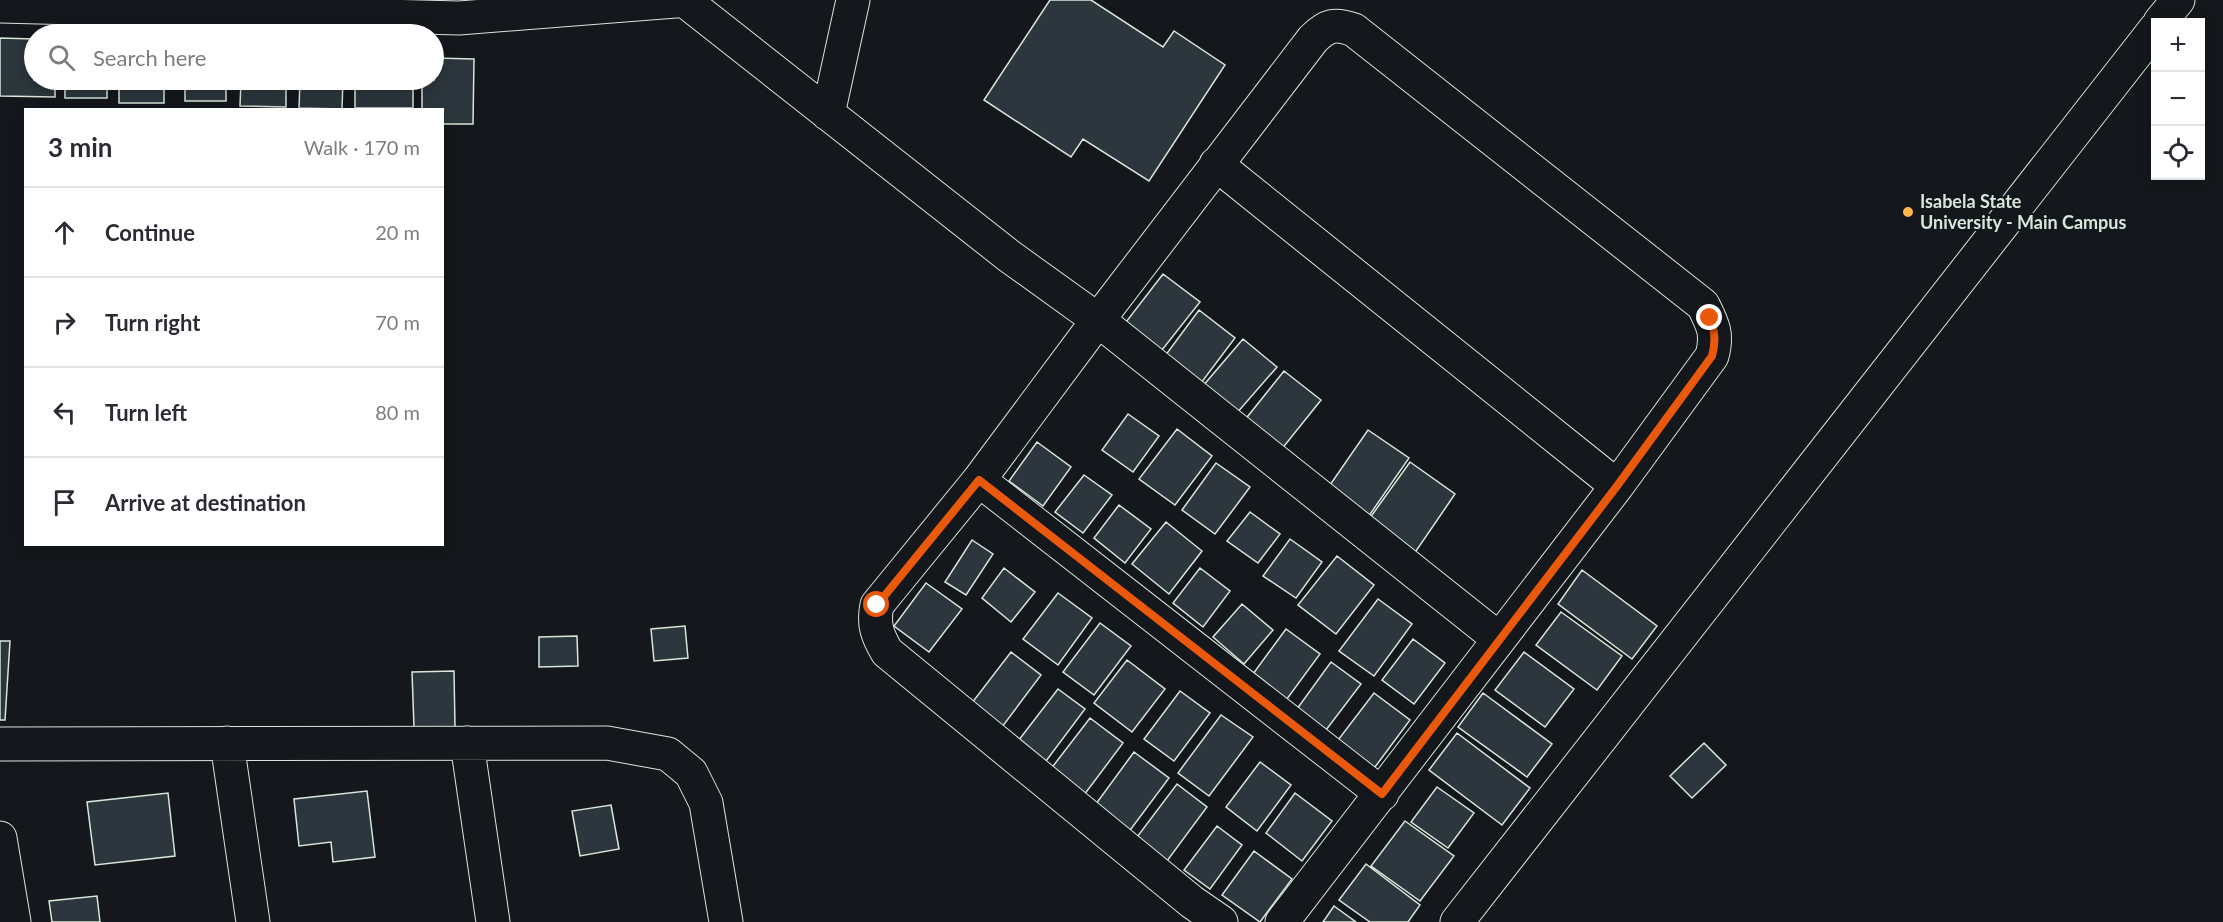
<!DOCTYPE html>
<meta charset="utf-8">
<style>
:root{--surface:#fff;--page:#f7f7f7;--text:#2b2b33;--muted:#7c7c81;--line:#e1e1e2}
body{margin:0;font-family:Lato,sans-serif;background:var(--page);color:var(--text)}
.controls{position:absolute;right:18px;top:18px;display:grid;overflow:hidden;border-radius:0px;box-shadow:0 3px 15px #0003}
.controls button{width:54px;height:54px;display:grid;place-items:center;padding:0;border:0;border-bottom:2px solid var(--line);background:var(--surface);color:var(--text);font:30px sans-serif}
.stop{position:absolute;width:18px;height:18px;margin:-14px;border:4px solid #ea580c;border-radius:50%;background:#fff}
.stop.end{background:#ea580c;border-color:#fff;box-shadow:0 2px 6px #0008}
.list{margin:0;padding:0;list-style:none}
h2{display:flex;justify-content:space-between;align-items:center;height:78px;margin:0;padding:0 24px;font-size:26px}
h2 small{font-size:20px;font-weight:400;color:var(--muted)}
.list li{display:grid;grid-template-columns:39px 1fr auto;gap:18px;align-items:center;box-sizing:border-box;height:90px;padding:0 24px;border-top:2px solid var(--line)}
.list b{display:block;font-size:22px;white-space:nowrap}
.list em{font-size:20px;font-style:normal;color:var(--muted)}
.icon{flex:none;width:33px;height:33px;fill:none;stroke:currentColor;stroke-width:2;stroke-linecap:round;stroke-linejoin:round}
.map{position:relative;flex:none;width:2223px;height:922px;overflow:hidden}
.search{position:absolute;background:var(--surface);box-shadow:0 3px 15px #0003;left:24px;top:24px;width:420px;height:66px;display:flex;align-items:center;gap:15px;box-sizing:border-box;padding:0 21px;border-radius:33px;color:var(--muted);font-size:22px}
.panel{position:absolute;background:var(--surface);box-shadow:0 3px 15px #0003;left:24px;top:108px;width:420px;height:438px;border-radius:0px}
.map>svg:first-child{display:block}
.building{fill:#2c363c;stroke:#d8e6dc;stroke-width:1.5}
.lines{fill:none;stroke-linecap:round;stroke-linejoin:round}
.minor-casing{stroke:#d8e6dc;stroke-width:35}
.minor{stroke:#14181c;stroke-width:33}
.route{stroke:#ea580c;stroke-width:8}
.poi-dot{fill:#ffb74d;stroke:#14181c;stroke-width:2}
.labels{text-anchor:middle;stroke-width:4.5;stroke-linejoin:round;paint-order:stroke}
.poi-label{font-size:18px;font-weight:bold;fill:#d8e6dc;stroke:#14181c;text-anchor:start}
</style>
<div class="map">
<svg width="2223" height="922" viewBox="0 0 2223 922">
<rect width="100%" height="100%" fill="#14181c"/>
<path class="building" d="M1050,0H1091L1163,47L1174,31L1225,65L1149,181L1083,139L1071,157L984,100Z
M0,38L34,39V80H55V97L0,96Z
M434,58L474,59L473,124H442V110H422V80H434Z
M65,80H107V98H65Z
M119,80H164V103H119Z
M185,80H226V101H185Z
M241,80H286V107L240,106Z
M300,80H343L342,109L299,108Z
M355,80H413V108H355Z
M1163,274L1200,302L1162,350L1126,322Z
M1199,310L1235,338L1198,387L1162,360Z
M1243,339L1277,367L1236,414L1202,387Z
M1284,371L1321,400L1281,450L1244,421Z
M1128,414L1159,436L1133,472L1102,450Z
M1177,429L1212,456L1175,505L1139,479Z
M1368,430L1409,458L1364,523L1323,495Z
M1037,442L1071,467L1043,506L1009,481Z
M1410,462L1455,494L1414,554L1367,522Z
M1216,463L1250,487L1215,534L1182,510Z
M1084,475L1112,495L1083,533L1055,512Z
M1119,505L1151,529L1125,563L1094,538Z
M1250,512L1280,534L1258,563L1227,541Z
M1166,522L1202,551L1169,594L1132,564Z
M1290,539L1322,562L1296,598L1263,576Z
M972,540L993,554L966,595L945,582Z
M1337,556L1374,585L1336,634L1298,605Z
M1004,568L1035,592L1011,622L982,598Z
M1200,568L1230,591L1203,627L1173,603Z
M1582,570L1657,626L1632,659L1558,604Z
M926,583L962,609L929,652L894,626Z
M1058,593L1092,618L1058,665L1023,639Z
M1378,599L1412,624L1374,676L1339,651Z
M1242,604L1273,630L1244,664L1213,637Z
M1561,612L1622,656L1597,690L1536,645Z
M1100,623L1131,646L1094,695L1063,672Z
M685,626L688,658L654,661L651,629Z
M1286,629L1320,654L1284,703L1250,678Z
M577,636L578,666L539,667V637Z
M1413,639L1445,663L1414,704L1382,680Z
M0,641H10L5,720H0Z
M1011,652L1041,675L999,731L968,708Z
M1524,652L1574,689L1545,727L1495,690Z
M1127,660L1165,689L1132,732L1094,703Z
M1331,662L1361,684L1323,734L1294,713Z
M454,671L455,727L414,728L412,672Z
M1058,689L1085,709L1043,765L1015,745Z
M1180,691L1210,713L1174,761L1144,739Z
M1374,693L1410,720L1372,771L1335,744Z
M1483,693L1552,744L1527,777L1458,727Z
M1221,715L1253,737L1209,796L1178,773Z
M1090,718L1123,743L1081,799L1047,774Z
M1457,733L1530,788L1502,825L1429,770Z
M1704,743L1726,765L1692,798L1670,776Z
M1134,752L1169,778L1125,837L1090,812Z
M1260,762L1291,785L1257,831L1226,807Z
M1177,784L1207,807L1167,861L1137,837Z
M1437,787L1474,813L1448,848L1411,822Z
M367,791L375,857L333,862L331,842L299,846L294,799Z
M168,793L175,856L95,865L87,802Z
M1295,793L1332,821L1302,861L1266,833Z
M611,805L619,849L580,856L572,811Z
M1405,821L1454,856L1420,901L1371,866Z
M1217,826L1242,845L1210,889L1184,870Z
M1254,851L1292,879L1260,922L1222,895Z
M1366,864L1420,905L1408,922H1370L1339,900Z
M97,896L100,922H52L49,901Z
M1334,906L1356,922H1323Z"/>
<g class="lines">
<g class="minor-casing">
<path id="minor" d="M684,0L1009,256L1098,320L1499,639
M0,6L459,18L688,0
M2160,22L2178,0
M828,114L853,0
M1216,164L1617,486
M979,480L1382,794
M227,743L253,922
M467,743L493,922
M0,744L607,743L668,754L691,773L706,803L726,922
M0,838L14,922
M1221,922L1192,902L887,652C877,635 873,624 877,605L979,480L1098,320L1313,39C1327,25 1335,23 1354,30L1703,305C1713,325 1718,334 1712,356L1617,486L1282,922
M1457,922L2156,28"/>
</g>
<use href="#minor" class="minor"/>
</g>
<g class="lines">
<path class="route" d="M877,605L979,480L1382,794L1617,486L1712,356C1716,341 1715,332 1710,318"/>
</g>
<circle class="poi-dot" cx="1908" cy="212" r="6"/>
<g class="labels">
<g class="poi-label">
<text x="1920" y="208">Isabela State<tspan x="1920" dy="21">University - Main Campus</tspan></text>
</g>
</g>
</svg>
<div class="controls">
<button>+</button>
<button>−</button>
<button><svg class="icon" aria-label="locate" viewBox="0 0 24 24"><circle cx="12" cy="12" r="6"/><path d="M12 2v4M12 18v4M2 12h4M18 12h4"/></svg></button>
</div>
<div class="stop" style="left:877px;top:605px"></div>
<div class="stop end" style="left:1710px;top:318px"></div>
<div class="search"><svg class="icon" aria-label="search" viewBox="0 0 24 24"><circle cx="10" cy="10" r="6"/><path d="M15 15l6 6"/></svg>Search here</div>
<section class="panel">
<h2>3 min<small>Walk · 170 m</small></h2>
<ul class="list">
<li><svg class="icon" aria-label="ahead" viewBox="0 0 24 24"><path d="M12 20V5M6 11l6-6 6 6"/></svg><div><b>Continue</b></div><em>20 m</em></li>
<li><svg class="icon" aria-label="right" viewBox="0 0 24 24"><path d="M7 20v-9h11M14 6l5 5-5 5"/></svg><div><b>Turn right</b></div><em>70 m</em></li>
<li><svg class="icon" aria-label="left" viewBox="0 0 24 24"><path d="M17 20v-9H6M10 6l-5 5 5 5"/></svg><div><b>Turn left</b></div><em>80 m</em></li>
<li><svg class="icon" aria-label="arrive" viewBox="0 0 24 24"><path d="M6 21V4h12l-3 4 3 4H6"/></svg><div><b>Arrive at destination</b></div></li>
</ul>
</section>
</div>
